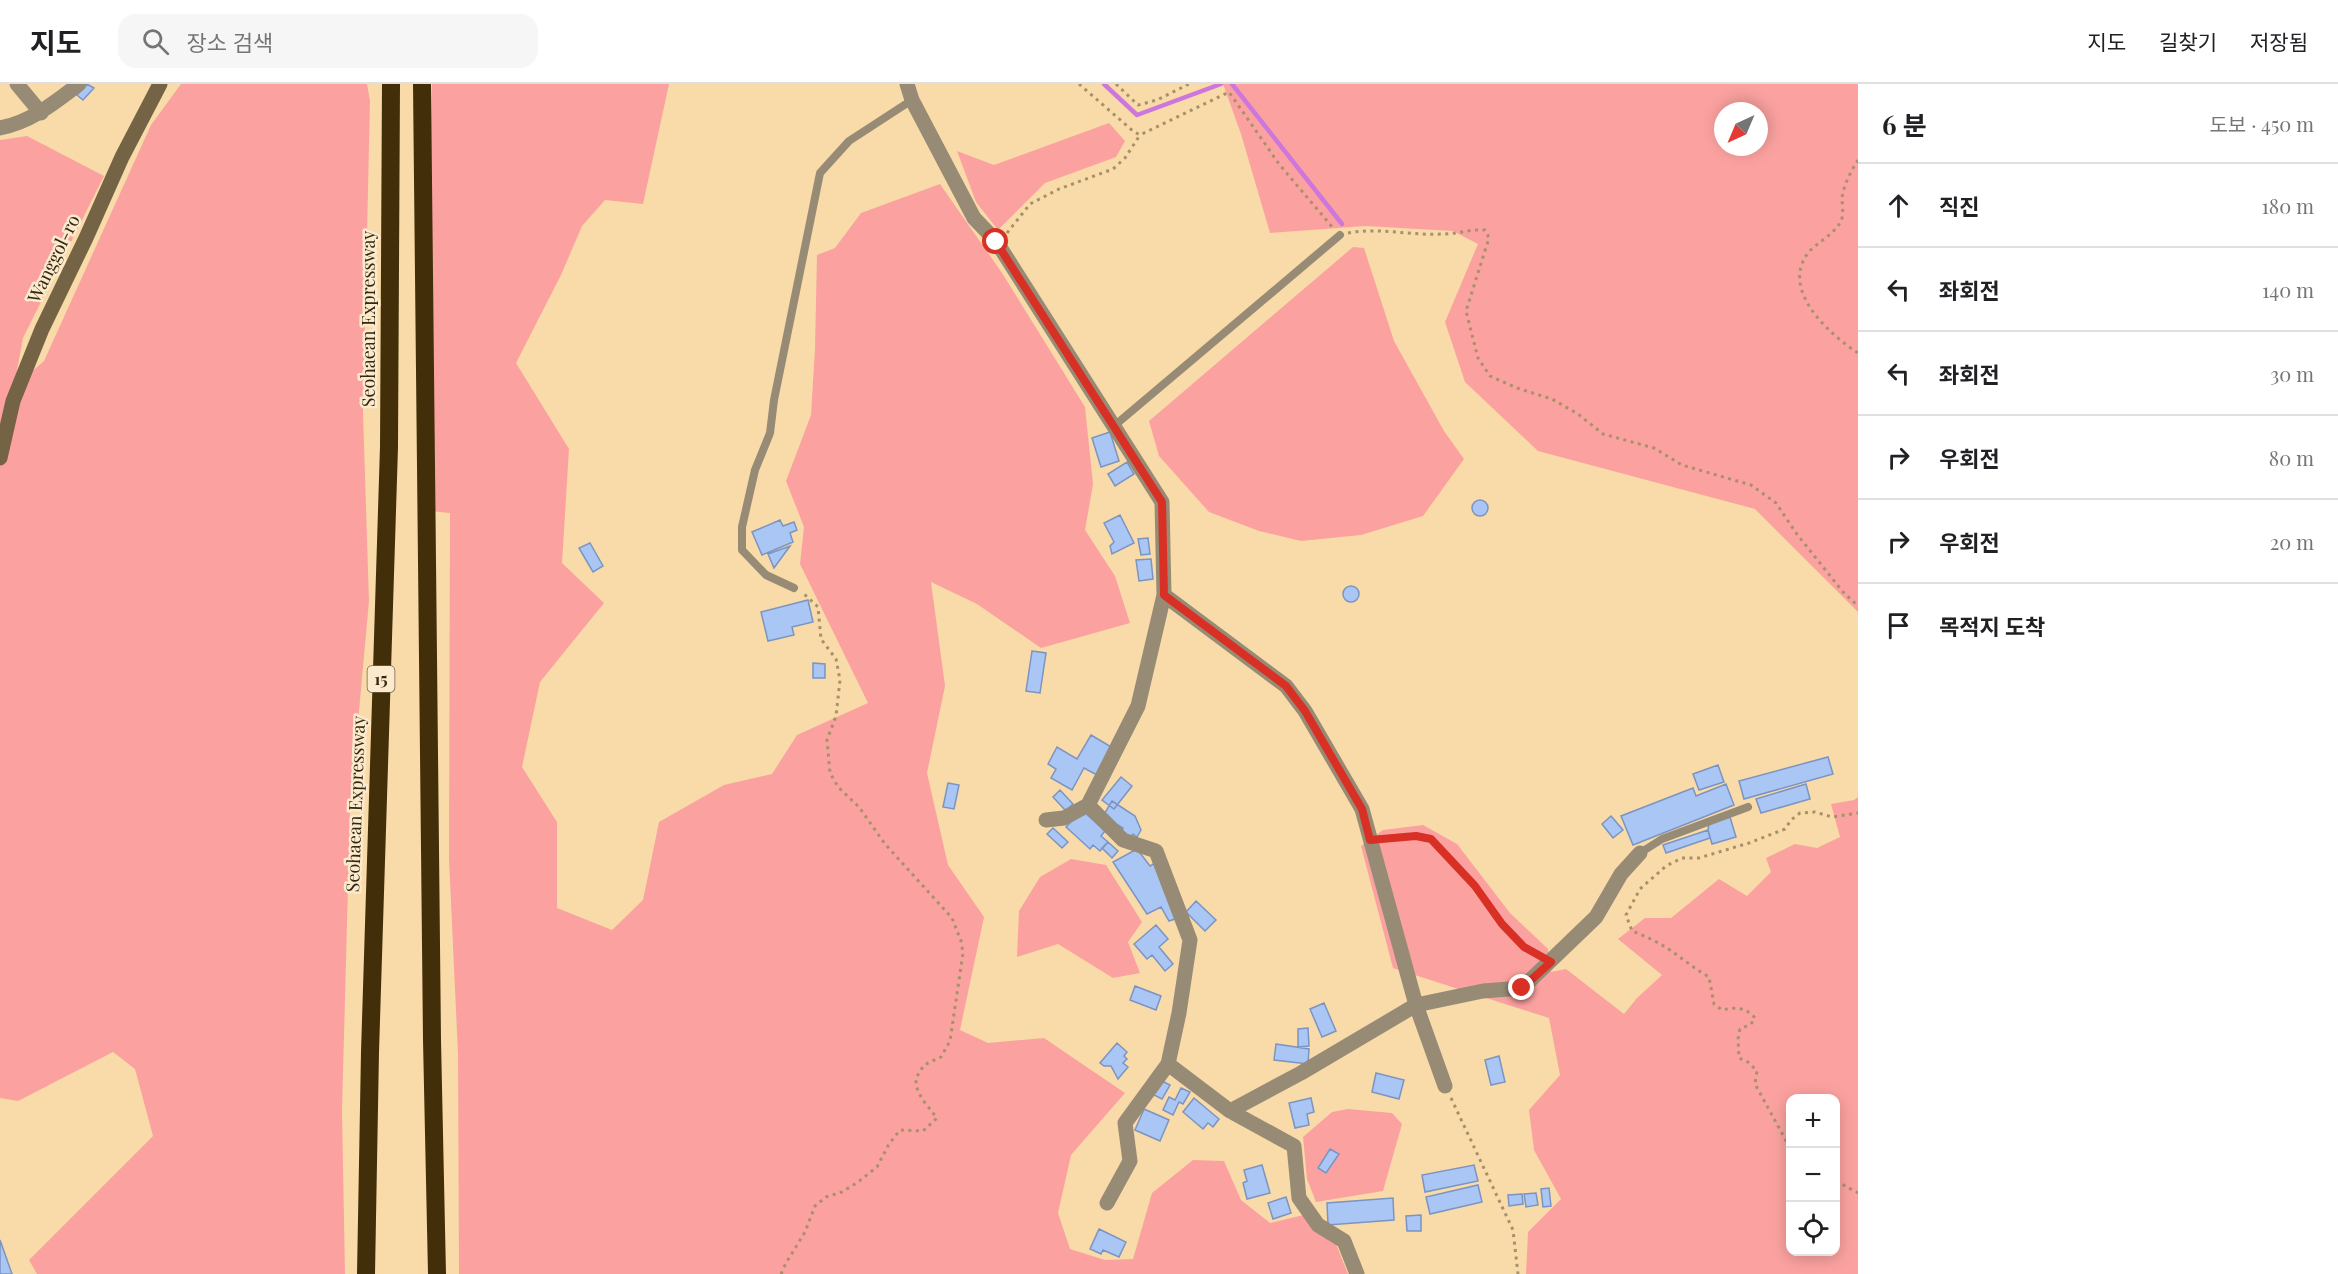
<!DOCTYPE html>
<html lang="ko">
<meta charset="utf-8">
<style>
:root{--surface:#fff;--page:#f6f6f6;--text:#202124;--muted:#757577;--line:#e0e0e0}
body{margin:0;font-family:"Playfair Display","Noto Sans KR",serif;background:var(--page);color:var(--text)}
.controls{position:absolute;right:18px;bottom:18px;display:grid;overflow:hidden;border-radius:12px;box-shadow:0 3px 15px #0003}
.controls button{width:54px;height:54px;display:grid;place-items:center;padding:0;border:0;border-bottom:2px solid var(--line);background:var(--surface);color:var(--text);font:30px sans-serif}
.compass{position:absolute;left:1714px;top:18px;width:54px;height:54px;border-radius:50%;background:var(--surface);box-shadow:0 3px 15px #0003;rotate:224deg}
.stop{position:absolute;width:18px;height:18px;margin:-14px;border:4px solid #d93025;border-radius:50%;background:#fff}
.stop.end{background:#d93025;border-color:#fff;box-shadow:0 2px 6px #0008}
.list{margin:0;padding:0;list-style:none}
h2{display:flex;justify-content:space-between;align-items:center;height:78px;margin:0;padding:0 24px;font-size:26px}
h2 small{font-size:20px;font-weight:400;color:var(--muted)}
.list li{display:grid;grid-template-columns:39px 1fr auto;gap:18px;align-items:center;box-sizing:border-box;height:84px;padding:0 24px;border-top:2px solid var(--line)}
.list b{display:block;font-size:22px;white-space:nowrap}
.list em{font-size:20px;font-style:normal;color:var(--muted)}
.icon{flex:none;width:33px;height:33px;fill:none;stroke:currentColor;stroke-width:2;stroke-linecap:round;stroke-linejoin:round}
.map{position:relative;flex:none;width:1858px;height:1190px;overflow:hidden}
header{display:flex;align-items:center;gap:36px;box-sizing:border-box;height:84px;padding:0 30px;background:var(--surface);border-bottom:2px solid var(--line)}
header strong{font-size:28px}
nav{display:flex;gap:33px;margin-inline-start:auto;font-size:21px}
.search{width:420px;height:54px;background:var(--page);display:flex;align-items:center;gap:15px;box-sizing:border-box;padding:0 21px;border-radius:18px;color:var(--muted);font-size:22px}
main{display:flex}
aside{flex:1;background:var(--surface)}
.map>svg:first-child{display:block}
.green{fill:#fba2a0;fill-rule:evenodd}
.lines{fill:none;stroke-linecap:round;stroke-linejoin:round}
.stream{stroke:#cd77dc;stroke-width:4.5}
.building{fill:#aac6f5;stroke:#7b94c1;stroke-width:1.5}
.path{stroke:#a6916b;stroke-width:3;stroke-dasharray:3 4.5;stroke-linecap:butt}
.service{stroke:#978b76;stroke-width:8}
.minor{stroke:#978b76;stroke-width:15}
.secondary{stroke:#746344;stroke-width:15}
.motorway{stroke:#422f09;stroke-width:18}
.route{stroke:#d93025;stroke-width:8}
.labels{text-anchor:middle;stroke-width:5;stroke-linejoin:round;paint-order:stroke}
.shield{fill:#fceacc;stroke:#6f624a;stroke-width:1.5}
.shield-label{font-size:16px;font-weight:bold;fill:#322713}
.street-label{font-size:18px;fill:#322713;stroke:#fceacc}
</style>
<header>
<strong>지도</strong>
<div class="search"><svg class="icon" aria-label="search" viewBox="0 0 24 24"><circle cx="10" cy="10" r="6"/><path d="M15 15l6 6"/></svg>장소 검색</div>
<nav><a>지도</a><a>길찾기</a><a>저장됨</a></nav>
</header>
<main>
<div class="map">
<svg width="1858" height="1190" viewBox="0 0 1858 1190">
<rect width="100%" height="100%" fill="#f8dba8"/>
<path class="green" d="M181,0H367L370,17L363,329L369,517L350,726L342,1027L345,1190H37L29,1176L153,1052L135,985L113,968L18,1017L0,1014V56L27,52L104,92L23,254L14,303L44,277L151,41Z
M432,0H669L643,120L605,116L582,142L561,191L516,279L569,365L562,479L604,519L540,598L522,683L557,738V824L612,846L643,816L659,738L724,701L772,690L797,651L868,619L800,480L804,443L786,397L811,331L815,265L817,171L835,164L861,129L940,100L1002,189L1085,323L1093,400L1085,446L1115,492L1130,539L1041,564L977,520L931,498L945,602L927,689L948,781L984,833L960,946L988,959L1044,954L1125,1009L1071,1071L1058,1129L1070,1165L1105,1176L1133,1175L1152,1109L1193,1076L1224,1077L1241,1116L1270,1139L1308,1130L1336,1160L1348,1190H459L458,970L449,775L450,429L430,427L428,141Z
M1223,0H1858V528L1755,425L1538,367L1465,298L1445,238L1478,160L1453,147L1365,142L1270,149L1241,50ZM1723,27H1759V63H1723Z
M1109,39L1125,57L1116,73L1045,99L998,146L976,118L957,67L994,81Z
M1353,163L1364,164L1394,257L1444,347L1464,375L1423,432L1361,451L1301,457L1259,447L1209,428L1159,372L1149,337Z
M1858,713V1190H1526L1528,1148L1561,1115L1534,1066L1529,1026L1560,991L1549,934L1393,884L1361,762L1383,746L1423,741L1457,760L1510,829L1548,865L1551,888L1566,885L1624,930L1637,914L1662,891L1618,855L1645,834H1671L1719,795L1747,812L1771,788L1766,774L1795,760L1817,764L1840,753L1831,720L1854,716ZM1790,1014H1836V1168H1790Z
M1071,775L1106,781L1142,838L1128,858L1140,889L1113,894L1058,860L1017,873L1019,827L1040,793Z
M1348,1025L1392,1029L1402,1040L1383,1107L1316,1118L1307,1095L1303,1053L1332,1028Z"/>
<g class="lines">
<path class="stream" d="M1104,0L1137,31L1221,0
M1232,0L1342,140"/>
</g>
<path class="building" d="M87,0L94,4L83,16L77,11Z
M1110,348L1119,377L1101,383L1092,354Z
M1127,378L1134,390L1115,402L1108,390Z
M1472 424a8 8 0 1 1 16 0a8 8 0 1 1-16 0Z
M1120,431L1134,459L1112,470L1110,462L1114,458L1104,439Z
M780,436L783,442L794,438L797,446L790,449L793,458L762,471L752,448Z
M1148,454L1150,470L1141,471L1138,455Z
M590,459L603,482L593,488L579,464Z
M790,462L774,484L768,470Z
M1151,475L1153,495L1139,497L1136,476Z
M1343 510a8 8 0 1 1 16 0a8 8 0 1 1-16 0Z
M808,516L813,538L792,543L794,551L768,557L761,528Z
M1032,567L1046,569L1040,609L1026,607Z
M813,579L825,580V594H813Z
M1091,651L1113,664L1097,691L1084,684L1072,706L1051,694L1056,685L1048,680L1057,663L1077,675Z
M1828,673L1833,690L1744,715L1739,697Z
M1718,681L1724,698L1699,706L1693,690Z
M1121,693L1132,702L1114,725L1102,716Z
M948,699L959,701L954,725L943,723Z
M1726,700L1734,721L1633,761L1621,732L1693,704L1696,712Z
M1806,700L1810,715L1761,729L1756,715Z
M1060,706L1073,720L1066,727L1053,713Z
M1112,717L1135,732L1141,746L1137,753L1133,750L1130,754L1121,748L1123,744L1103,732Z
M1082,726L1105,747L1101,752L1108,758L1100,767L1093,761L1090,765L1066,743Z
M1611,732L1623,746L1613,754L1602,740Z
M1730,733L1736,753L1712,760L1708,746L1709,739Z
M1053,744L1068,758L1062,764L1047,750Z
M1708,746L1710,754L1666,769L1663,761Z
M1108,758L1118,767L1112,774L1102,764Z
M1137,765L1150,782L1155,779L1178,834L1169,837L1161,823L1147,830L1113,778Z
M1196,817L1216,836L1205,847L1186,828Z
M1156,841L1168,855L1159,863L1173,880L1165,887L1152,871L1147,875L1134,860Z
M1135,902L1161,912L1156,926L1130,916Z
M1324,919L1336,947L1322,953L1310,925Z
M1308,944L1309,962L1298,963V945Z
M1117,959L1127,968L1124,972L1127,975L1123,979L1128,983L1118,995L1111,982H1104L1100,979Z
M1276,960L1309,965L1308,980L1274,976Z
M1499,972L1505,998L1491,1001L1485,976Z
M1376,989L1404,996L1399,1015L1372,1008Z
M1162,997L1170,1001L1162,1015L1154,1011Z
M1181,1004L1190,1008L1183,1020L1179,1018L1173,1031L1163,1026L1169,1013L1175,1016Z
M1194,1014L1219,1035L1213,1043L1208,1039L1203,1045L1183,1028Z
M1311,1014L1314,1028L1307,1030L1309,1041L1295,1044L1289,1019Z
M1144,1025L1169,1036L1160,1057L1135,1046Z
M1330,1065L1339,1070L1326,1089L1318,1084Z
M1262,1081L1270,1109L1247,1115L1243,1099L1247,1097L1244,1086Z
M1474,1081L1478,1097L1425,1108L1422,1091Z
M1478,1101L1482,1118L1430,1130L1426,1113Z
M1549,1104L1551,1122L1543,1123L1541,1105Z
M1536,1109L1538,1121L1526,1123L1524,1110Z
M1522,1110L1523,1120L1509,1122L1508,1111Z
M1286,1113L1291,1129L1273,1135L1268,1119Z
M1393,1114L1394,1136L1328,1141L1327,1119Z
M1421,1131V1147H1407L1406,1132Z
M1099,1145L1126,1158L1119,1173L1103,1166L1101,1170L1090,1165Z
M0,1156L12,1190H0Z"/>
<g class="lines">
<path class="path" d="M1079,0L1133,47L1140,51L1229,8L1279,80L1333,144
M1116,0L1138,21L1157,16L1189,0
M1858,76C1851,87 1844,100 1842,114C1842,121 1844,131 1841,137C1834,151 1817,158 1808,169C1780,206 1829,250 1858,269
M1007,149L1030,120L1059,105L1113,85L1125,74L1140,51
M1348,149C1380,143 1411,152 1443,150C1457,150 1470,145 1485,146L1489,154L1466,227L1478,274L1490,292L1517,304L1552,315L1578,330L1603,350L1654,364L1682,381L1751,401L1776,419L1796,449L1843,508L1858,522
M1385,754L1416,752L1431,755L1475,802L1502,840L1524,863L1537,870
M1451,1014L1513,1146L1518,1190
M1790,1064L1755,1000L1757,987L1748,978L1739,974L1738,955L1740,945L1751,940L1755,934C1746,923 1735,923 1722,926L1714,920L1709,893C1695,885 1683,875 1670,866C1658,858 1645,852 1632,847L1626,831L1640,805L1666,782L1682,774H1699L1749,759L1785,745L1791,736L1800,729L1815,728L1832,733L1858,729
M1836,1097L1858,1109
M781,1190L786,1179L805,1148L815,1122L826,1113L842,1108L858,1098L877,1083L889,1060L900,1046L923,1047L937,1034L922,1015L916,1002V994L924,981L941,973L950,957L963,869L961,857L952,834L885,760L859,723L838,703L830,689L827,656L836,632L840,596L836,575L821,555L818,523L803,509"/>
<path class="service" d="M1114,342L1340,151
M794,504L766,491L742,466V443L755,386L770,349L774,316L820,89L849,57L912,16
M1640,769L1662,755L1748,723"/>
<path class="minor" d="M17,0L41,29
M907,0L912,16L974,134L996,157L1162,418L1164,511L1138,622L1088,721L1123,756L1156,767L1190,856L1179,929L1168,980L1230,1027L1301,989L1416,921L1483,907L1522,904L1596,833L1621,790L1640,769
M0,44C31,38 54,19 79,0
M1164,511L1286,602L1305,627L1362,725L1416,921L1445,1002
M1046,736L1064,734L1088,721
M1230,1027L1294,1062L1299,1114L1318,1141L1344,1157L1357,1190
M1107,1119L1130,1077L1125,1039L1168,980"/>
<path class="secondary" d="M0,374L13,317L42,245L86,154L122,73L160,0"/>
<path class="motorway" d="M422,0L432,956L437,1190
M366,1190L370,968L389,363L391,0"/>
</g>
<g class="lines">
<path class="route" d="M996,158L1162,418L1164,511L1286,602L1305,627L1362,725L1370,756L1416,752L1431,755L1475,802L1502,840L1524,863L1551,878L1522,904"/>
</g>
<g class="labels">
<rect class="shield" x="367.5" y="582" width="27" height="26" rx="4.5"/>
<g class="shield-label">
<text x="381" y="601">15</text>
</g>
<g class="street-label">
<text transform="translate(54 175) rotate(-64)" y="6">Wanggol-ro</text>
<text transform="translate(369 235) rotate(-90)" y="6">Seohaean Expressway</text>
<text transform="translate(356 720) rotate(-88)" y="6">Seohaean Expressway</text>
</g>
</g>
</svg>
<div class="controls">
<button>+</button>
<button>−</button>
<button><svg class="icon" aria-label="locate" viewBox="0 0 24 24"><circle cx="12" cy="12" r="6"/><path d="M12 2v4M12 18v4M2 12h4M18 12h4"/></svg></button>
</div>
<svg class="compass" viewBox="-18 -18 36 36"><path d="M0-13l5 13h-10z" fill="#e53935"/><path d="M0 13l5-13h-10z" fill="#757577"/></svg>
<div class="stop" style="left:996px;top:158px"></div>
<div class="stop end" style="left:1522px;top:904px"></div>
</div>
<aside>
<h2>6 분<small>도보 · 450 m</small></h2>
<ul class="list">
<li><svg class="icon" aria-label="ahead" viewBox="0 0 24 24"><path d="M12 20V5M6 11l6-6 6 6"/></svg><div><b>직진</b></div><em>180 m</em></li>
<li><svg class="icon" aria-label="left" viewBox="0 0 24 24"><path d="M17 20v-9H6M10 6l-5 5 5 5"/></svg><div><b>좌회전</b></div><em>140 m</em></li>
<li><svg class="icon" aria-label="left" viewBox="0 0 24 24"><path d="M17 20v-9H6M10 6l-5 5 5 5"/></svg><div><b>좌회전</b></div><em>30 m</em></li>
<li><svg class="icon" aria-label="right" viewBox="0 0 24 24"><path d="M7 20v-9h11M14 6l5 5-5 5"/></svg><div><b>우회전</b></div><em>80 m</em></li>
<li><svg class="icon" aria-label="right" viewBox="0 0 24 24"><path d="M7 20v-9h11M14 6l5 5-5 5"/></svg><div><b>우회전</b></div><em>20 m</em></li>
<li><svg class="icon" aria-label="arrive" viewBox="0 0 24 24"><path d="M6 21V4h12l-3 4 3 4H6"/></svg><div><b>목적지 도착</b></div></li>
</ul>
</aside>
</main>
